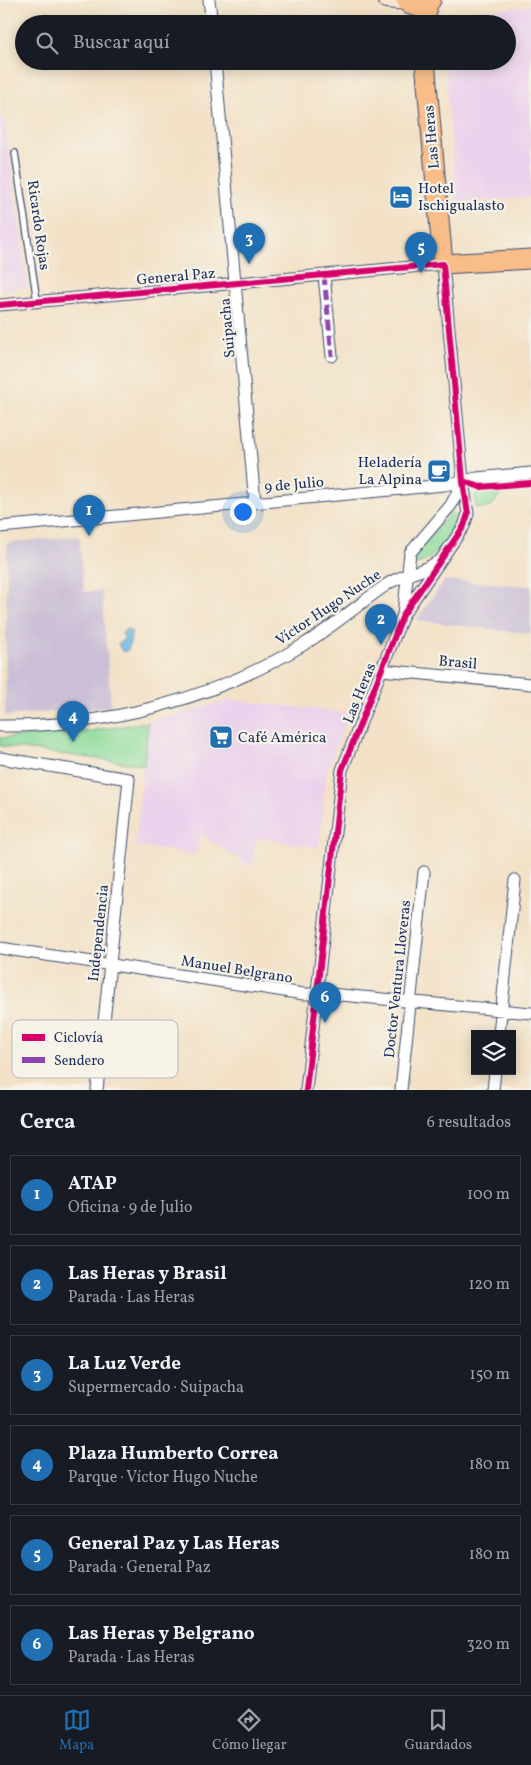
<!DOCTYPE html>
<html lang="es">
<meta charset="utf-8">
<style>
:root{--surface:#171b24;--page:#20242c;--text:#f1f3f6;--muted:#9ea1a6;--line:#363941;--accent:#1f6fb2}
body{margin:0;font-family:Vollkorn,serif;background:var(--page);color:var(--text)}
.controls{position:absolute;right:15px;bottom:15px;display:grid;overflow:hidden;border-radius:0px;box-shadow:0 2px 12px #0003}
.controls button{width:45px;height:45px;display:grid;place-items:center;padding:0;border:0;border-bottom:1px solid var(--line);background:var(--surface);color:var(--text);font:25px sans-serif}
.you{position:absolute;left:242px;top:511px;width:18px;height:18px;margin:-12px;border:4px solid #fff;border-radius:50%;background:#1a73e8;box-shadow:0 0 0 8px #1a73e833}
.badge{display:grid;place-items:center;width:32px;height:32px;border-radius:50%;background:var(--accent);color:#fff;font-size:16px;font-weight:700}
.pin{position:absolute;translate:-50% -41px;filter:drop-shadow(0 1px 2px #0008)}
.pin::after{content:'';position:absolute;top:26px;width:18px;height:15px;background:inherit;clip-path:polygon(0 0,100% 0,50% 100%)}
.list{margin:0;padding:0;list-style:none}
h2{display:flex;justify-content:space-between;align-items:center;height:65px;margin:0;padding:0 20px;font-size:21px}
h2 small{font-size:16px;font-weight:400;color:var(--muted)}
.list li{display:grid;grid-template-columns:32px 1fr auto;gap:15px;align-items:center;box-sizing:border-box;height:80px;margin:0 10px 10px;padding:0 10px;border:1px solid var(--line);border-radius:0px}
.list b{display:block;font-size:19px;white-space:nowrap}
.list p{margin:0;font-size:16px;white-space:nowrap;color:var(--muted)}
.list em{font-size:16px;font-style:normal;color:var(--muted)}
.icon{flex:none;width:28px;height:28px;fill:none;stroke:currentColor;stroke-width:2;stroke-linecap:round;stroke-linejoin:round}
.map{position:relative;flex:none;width:531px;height:1090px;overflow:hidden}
.search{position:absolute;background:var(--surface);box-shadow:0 2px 12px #0003;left:15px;right:15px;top:15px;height:55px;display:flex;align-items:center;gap:12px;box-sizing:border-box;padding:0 18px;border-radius:28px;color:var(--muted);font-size:19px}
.sheet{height:605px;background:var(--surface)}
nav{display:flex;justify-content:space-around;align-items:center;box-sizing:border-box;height:70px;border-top:1px solid var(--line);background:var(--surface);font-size:14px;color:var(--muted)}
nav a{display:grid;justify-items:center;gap:2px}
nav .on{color:var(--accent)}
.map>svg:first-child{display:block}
.built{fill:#ead1ec}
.industrial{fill:#cabfd6}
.green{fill:#8ddc9b;stroke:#54867c}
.water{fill:#69b8e3;stroke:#4274a0}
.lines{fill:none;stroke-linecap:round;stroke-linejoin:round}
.lane-casing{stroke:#3b4a6e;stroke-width:8}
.street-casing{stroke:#3b4a6e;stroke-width:13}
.secondary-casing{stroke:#3b4a6e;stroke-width:18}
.primary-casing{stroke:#3b4a6e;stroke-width:21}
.lane{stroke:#fff;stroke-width:5.5}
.street{stroke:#fff;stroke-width:11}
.secondary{stroke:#fce5d0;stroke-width:16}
.primary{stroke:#f8bd89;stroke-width:19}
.quiet{stroke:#8e44ad;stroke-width:5;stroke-dasharray:10 5;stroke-linecap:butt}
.cycleway-casing{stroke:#f7f3e8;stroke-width:9}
.cycleway{stroke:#d6006c;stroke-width:6}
.labels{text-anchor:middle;stroke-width:4.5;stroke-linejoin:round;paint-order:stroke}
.street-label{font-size:15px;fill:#1b2f5e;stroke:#f7f3e8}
.poi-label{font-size:15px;fill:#1b2f5e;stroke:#f7f3e8;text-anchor:start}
.key{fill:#f7f3e8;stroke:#b5b8bf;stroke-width:1}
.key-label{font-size:14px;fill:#1b2f5e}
</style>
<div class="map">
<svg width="531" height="1090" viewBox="0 0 531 1090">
<rect width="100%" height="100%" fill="#f7f3e8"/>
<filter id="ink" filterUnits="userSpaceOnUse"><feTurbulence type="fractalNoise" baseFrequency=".02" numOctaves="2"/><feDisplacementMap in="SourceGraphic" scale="10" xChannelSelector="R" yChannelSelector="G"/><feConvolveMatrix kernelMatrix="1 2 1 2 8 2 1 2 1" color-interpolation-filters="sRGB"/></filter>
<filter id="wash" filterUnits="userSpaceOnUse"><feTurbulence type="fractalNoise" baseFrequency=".0096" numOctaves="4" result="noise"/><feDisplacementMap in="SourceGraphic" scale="20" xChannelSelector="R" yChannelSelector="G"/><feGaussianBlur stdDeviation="1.12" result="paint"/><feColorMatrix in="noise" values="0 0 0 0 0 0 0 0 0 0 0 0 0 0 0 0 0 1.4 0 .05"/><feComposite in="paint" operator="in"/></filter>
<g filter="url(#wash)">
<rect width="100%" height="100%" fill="#f2e1c6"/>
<path class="built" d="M531,6V197L457,203L444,61H507V24H440V22L446,14Z
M0,117L4,118L28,287L0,290Z
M230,700L349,713L326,773L319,847L256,838L252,867L200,834L196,855L135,846L148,722Z"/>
<path class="industrial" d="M79,536L84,592L102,591L111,707L5,716L7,543Z
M445,580L531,586V634L416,620Z"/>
<path class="green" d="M506,486L491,507L476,508L475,496L478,490Z
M451,512L456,515H461C456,528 430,567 415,563L414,556Z
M148,722L144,765L0,746V738L85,732Z"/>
<path class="water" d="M126,629L132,632L128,650L123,652L118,644L125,638L122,634Z"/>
</g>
<g filter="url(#ink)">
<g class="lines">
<g class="lane-casing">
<path id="lane" d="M15,153L37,301"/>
</g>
<g class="street-casing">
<path id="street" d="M209,0L212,24
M215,61L255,503
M324,275L332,356
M0,305L443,264L463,481L468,514L464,526L403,615L342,770L306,1090
M0,527L444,485L477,478L531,473
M403,615L410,553L451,505L463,481
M381,670L531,684
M0,726C106,727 212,700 303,645C332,627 358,605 386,585C401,574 422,573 437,562
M0,758L129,779L97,1090
M0,948L304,994H330L531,1013
M499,1034L515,880
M401,1090L424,872
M493,1090L495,1071"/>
</g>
<g class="secondary-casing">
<path id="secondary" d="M386,0L408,2"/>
</g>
<g class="primary-casing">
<path id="primary" d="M406,0L410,5L419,7L431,0
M425,24L428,3
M425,61L443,264L531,259"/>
</g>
<use href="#lane" class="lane"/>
<use href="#street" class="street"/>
<use href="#secondary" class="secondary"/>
<use href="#primary" class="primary"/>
<path class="quiet" d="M324,275L332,356"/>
<g class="cycleway-casing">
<path id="cycleway" d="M0,305L443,264L463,481L468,514L464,526L403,615L342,770L306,1090
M463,481L480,487L531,483"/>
</g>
<use href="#cycleway" class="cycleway"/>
</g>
</g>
<defs>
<g id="hotel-square" transform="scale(1.25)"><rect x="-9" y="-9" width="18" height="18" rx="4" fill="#1f6fb2" stroke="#f7f3e8"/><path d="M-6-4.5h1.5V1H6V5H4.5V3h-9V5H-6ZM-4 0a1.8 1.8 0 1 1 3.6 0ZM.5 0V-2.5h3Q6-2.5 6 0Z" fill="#fff"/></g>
<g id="cafe-square" transform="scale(1.25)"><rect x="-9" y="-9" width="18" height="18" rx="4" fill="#1f6fb2" stroke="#f7f3e8"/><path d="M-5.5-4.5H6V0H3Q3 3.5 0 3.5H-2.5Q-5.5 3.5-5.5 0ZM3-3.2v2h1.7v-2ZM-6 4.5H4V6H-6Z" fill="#fff"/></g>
<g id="supermarket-square" transform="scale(1.25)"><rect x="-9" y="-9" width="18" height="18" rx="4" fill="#1f6fb2" stroke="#f7f3e8"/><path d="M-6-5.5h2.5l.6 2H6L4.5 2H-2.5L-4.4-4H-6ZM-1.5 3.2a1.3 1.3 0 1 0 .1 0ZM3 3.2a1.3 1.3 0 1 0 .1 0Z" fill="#fff"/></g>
</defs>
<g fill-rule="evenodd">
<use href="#hotel-square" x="401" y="197"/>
<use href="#cafe-square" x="439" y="471"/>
<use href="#supermarket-square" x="221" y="737"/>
</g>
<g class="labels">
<g class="street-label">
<text transform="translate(431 137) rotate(-95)" y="5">Las Heras</text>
<text transform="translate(39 225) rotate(82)" y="5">Ricardo Rojas</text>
<text transform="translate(176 276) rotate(-5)" y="5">General Paz</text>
<text transform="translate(227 328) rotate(-95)" y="5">Suipacha</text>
<text transform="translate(294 484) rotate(-5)" y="5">9 de Julio</text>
<text transform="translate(328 607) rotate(-34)" y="5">Víctor Hugo Nuche</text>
<text transform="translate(458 662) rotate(5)" y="5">Brasil</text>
<text transform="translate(359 693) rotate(-68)" y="5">Las Heras</text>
<text transform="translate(98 933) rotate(-84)" y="5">Independencia</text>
<text transform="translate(237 969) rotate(9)" y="5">Manuel Belgrano</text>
<text transform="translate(397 979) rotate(-84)" y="5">Doctor Ventura Lloveras</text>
</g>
<g class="poi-label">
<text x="418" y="193">Hotel<tspan x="418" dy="17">Ischigualasto</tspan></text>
<text x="422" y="467" text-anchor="end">Heladería<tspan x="422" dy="17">La Alpina</tspan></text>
<text x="238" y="742">Café América</text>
</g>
</g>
<rect x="12" y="1020" width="166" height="58" rx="8" class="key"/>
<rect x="22" y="1034" width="23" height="7" fill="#d6006c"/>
<rect x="22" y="1057" width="23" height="6" fill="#8e44ad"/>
<g class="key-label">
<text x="54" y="1042">Ciclovía</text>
<text x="54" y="1065">Sendero</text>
</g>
</svg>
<div class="controls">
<button><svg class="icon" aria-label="layers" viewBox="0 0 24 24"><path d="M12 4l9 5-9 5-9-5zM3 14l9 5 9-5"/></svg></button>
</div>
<div class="you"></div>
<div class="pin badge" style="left:89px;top:536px">1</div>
<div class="pin badge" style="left:381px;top:645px">2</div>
<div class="pin badge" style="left:249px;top:264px">3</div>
<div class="pin badge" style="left:73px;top:742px">4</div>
<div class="pin badge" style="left:421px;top:273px">5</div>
<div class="pin badge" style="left:325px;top:1023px">6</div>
<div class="search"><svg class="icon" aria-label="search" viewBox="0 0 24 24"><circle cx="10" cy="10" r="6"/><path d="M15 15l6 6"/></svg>Buscar aquí</div>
</div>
<section class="sheet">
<h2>Cerca<small>6 resultados</small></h2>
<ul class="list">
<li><span class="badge">1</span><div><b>ATAP</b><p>Oficina · 9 de Julio</p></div><em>100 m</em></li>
<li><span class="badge">2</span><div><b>Las Heras y Brasil</b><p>Parada · Las Heras</p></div><em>120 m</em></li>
<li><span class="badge">3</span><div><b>La Luz Verde</b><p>Supermercado · Suipacha</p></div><em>150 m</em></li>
<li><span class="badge">4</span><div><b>Plaza Humberto Correa</b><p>Parque · Víctor Hugo Nuche</p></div><em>180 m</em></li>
<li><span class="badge">5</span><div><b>General Paz y Las Heras</b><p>Parada · General Paz</p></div><em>180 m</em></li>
<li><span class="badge">6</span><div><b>Las Heras y Belgrano</b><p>Parada · Las Heras</p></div><em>320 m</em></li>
</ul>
</section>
<nav>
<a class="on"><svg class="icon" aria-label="map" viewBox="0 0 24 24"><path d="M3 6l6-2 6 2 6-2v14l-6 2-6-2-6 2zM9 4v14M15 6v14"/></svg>Mapa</a>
<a><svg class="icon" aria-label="directions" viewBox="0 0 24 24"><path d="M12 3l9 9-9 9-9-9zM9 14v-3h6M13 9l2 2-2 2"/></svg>Cómo llegar</a>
<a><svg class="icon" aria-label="saved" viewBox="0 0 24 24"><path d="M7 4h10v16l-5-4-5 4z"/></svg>Guardados</a>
</nav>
